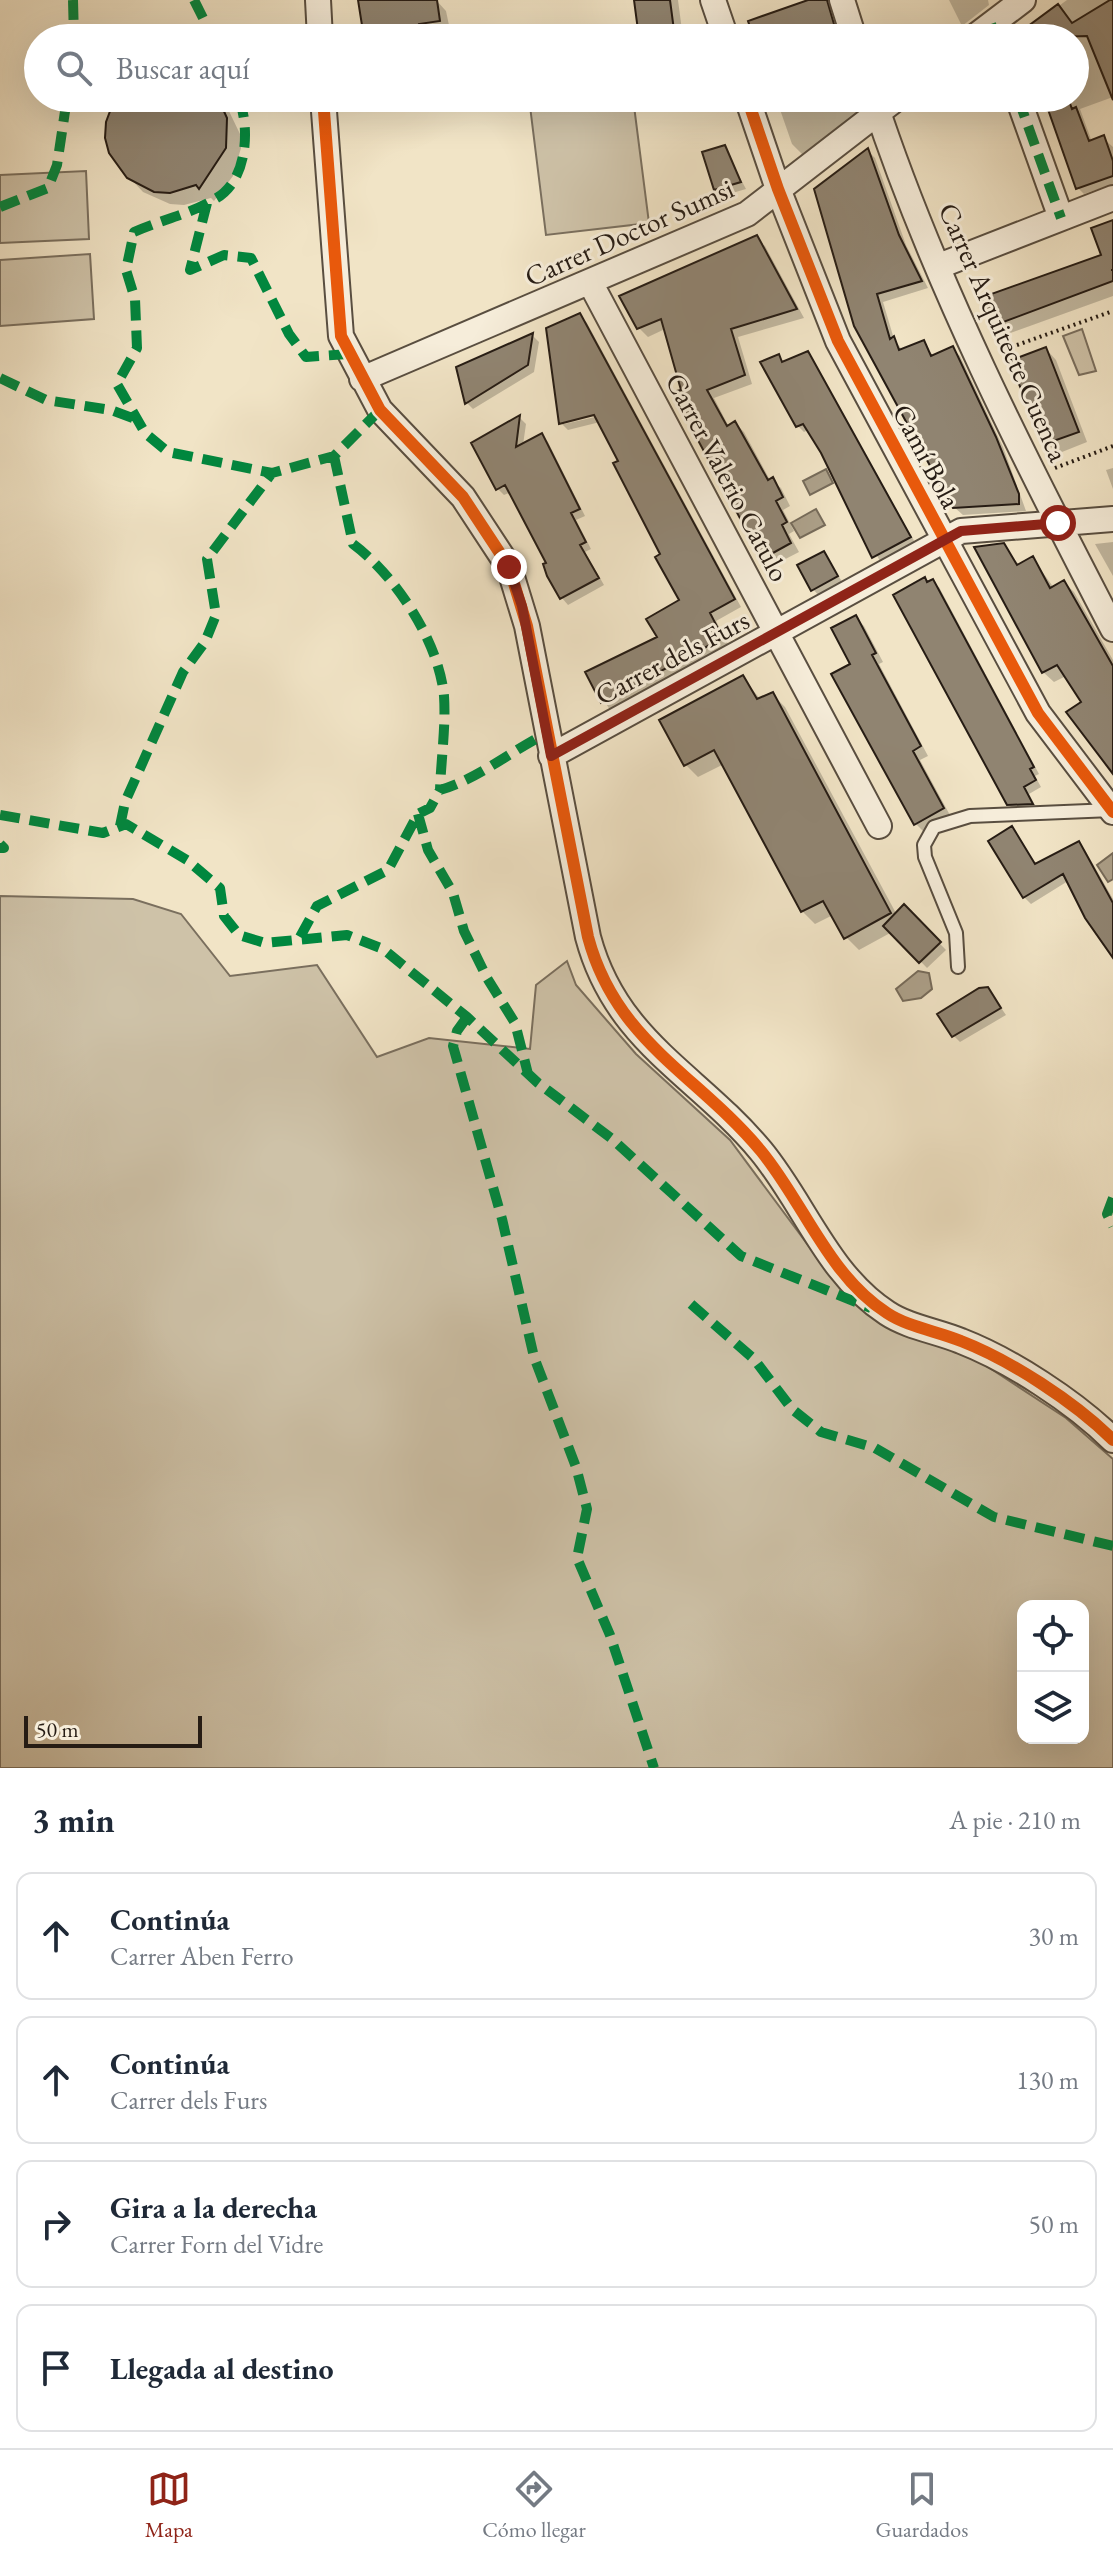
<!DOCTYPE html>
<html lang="es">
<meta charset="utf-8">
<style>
:root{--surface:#fff;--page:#f2f2f3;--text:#1f2937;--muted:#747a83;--line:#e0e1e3;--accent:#8f2418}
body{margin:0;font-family:"EB Garamond",serif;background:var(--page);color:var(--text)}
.controls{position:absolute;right:24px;bottom:24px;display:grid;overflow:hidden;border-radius:16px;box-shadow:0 8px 32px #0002}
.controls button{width:72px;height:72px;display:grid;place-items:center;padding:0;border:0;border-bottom:2px solid var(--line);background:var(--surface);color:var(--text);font:40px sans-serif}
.scale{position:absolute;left:24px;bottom:20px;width:178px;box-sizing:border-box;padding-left:8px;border:4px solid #261c14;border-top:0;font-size:22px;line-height:28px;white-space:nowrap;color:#261c14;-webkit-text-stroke:6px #f6edda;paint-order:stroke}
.stop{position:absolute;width:24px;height:24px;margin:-18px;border:6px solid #8f2418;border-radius:50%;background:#fff}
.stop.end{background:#8f2418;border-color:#fff;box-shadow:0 2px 8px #0008}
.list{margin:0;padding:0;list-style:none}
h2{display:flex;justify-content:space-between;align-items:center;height:104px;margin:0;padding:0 32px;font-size:34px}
h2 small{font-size:26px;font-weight:400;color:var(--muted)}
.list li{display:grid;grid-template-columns:52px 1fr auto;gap:24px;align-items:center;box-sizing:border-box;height:128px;margin:0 16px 16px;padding:0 16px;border:2px solid var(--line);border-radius:16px}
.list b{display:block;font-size:30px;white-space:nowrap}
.list p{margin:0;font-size:26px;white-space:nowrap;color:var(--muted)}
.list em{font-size:26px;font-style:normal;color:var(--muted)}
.icon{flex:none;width:44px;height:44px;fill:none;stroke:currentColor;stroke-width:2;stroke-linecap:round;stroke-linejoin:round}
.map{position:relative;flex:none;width:1113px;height:1768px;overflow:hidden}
.search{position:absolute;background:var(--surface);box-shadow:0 8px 32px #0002;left:24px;right:24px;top:24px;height:88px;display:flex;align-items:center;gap:20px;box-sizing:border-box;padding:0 28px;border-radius:44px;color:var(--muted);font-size:30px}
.sheet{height:680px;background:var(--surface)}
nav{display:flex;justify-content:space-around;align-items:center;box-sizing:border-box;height:112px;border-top:2px solid var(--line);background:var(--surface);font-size:22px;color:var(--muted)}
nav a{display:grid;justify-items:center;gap:4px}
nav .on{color:var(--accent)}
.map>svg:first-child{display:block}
.green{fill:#cec2a8;stroke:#7a6f5e;stroke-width:2;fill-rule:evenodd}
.water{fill:#aca089;stroke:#766b5a;stroke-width:2}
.shadow{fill:#0003;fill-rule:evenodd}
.building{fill:#908471;stroke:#261c14;stroke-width:2}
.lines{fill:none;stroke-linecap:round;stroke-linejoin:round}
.lane-casing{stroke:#594e40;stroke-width:16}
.street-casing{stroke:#594e40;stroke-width:28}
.path{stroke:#261c14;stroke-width:4;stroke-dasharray:2 4;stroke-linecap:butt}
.lane{stroke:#f6edda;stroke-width:12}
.street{stroke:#f6edda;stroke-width:24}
.quiet{stroke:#00873e;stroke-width:10;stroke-dasharray:20 10;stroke-linecap:butt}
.cycleway-casing{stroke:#f6edda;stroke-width:17}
.cycleway{stroke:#e8590c;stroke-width:12}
.route{stroke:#8f2418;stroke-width:10}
.labels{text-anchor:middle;stroke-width:6;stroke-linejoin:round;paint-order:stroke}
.street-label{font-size:28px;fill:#261c14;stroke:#f6edda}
</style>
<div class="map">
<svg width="1113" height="1768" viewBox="0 0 1113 1768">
<rect width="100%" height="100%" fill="#f1e4c6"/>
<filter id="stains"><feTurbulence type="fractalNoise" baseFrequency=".0025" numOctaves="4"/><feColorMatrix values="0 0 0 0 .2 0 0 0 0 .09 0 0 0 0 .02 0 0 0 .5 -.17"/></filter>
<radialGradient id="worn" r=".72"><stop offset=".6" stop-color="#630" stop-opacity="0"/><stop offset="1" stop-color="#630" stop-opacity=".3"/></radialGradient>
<path class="green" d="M529,98H633L649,223L546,235Z
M86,171L89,239L0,243V175Z
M90,254L94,319L0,326V260Z
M1082,329L1096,371L1079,375L1063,336Z
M0,896L133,899L181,914L230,976L317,965L377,1057L429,1038L530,1049L536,985L567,961L576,985L636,1054L730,1140L840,1288L976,1359L1066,1418L1113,1459V1768H0ZM1023,1606H1083V1738H1023Z"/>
<path class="water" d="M826,469L833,483L810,495L803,481Z
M816,509L825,525L800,538L791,523Z
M1113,853V879L1108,882L1097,865Z
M918,971L929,973L932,989L921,998L903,1001L896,989Z"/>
<path class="shadow" d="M360,0H436L446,11L450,30L428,34V38H366Z
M636,0H678L683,38H641Z
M814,0H828L838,10L848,38H756Z
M949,0H988L989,5L962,26Z
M1067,0H1113V97L1080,109L1092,142L1103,138L1113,147V184L1084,194L1078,188L1045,98H1075V38H1024L1022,33Z
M118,98H218L227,107L240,134L241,148L233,176L214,201L211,198L184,205L170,204L143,192L129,177Z
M776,98H869L872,106L805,157L792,144Z
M724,148L746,189L722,196L716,189Z
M868,151L875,158L906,245L928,288L883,302L894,339L903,351L924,343L934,357L952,349L960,356L1003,447L1026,511L963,515L954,507L856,326Z
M1113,222V296L1002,336L992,326L1103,256Z
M756,238L765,246L804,318L738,337L752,384L714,398L729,427L735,423L744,432L770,480L781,488L790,506L783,510L794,531L789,534L799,552L772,566L764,558L683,392L665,329L648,337L639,328Z
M579,315L587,323L741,607L716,621L729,646L610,710L587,673L660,638L682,601L600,422L568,430L561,423ZM603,411L604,415L564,424V420Z
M533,336L539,342L534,372L473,409L467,403L459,368Z
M1046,349L1056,360L1087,442L1057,454L1047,443L1012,362Z
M807,354L916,544L881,563L808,430L804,432L798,426L779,357L785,363Z
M520,418L526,424L523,445L542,435L548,442L585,516L576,520L591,549L585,552L604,585L568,605L562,598L549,564L511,492L504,495L498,489L473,444Z
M1113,468V489L1106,470Z
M1113,542V576L1095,544Z
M1003,545L1020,566L1033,559L1054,588L1064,582L1074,592L1113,660V771L1084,703L1066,676L1054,682L1043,672Z
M824,554L843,583L819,596L813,589Z
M925,580L939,587L1039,774L1035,776L1041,787L1029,794L1037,809L1015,811L1008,804Z
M855,617L864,626L883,662L879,664L928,756L920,760L951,817L924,832L915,823Z
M743,678L761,700L772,694L785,707L897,915L904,907L946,950L927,968L892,932L859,950L846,937L833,915L815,924L802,911L724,764L698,777L685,764Z
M1012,829L1037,865L1078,844L1085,850L1113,899V951L1068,881L1031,904L1024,897Z
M988,989L1006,1015L960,1042L953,1035Z"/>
<path class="building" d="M358,0H437L440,21L419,24L421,38H364Z
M634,0H670L675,38H639Z
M808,0H827L838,38H754L748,21Z
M1110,0H1113V100L1087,36L1012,38L1058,4L1072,23Z
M115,98H218L227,118L226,148L199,189L196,185L170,193L154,192L127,178L109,153L105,138L106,122Z
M1044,98H1068L1072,109L1076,107L1089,141L1104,135L1113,161V176L1076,189Z
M725,145L741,182L714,190L702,152Z
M868,148L899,235L922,281L877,294L890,339L894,336L899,350L924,340L931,356L953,346L996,437L1019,494V504L953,508L854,326L814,189Z
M1113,220V281L990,327L980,298L1101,255L1091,228Z
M757,235L797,309L731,329L745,375L707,390L727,426L735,421L768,480L773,477L783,497L776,501L787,522L782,525L791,543L762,559L672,392L681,390L661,319L637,329L619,296Z
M580,313L735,599L710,613L723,638L601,703L585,672L657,637L646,619L679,600L655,557L660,554L613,463L618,461L594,415L559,424L546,328Z
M533,333L528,365L465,404L456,367Z
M1046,347L1079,432L1045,444L1009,361Z
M808,351L911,537L872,558L821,453L803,424L796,427L760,362L779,354L782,362Z
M520,415L516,447L542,433L580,509L571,513L586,542L580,545L599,578L560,599L547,576L543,564L546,563L505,485L496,490L471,443Z
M1004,543L1017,565L1033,556L1050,588L1064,580L1113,666V774L1066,712L1081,702L1057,665L1042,673L974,547Z
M824,551L838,576L811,591L797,565Z
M925,577L927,582L933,579L1034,767L1030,769L1036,780L1024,787L1033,804L1007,805L893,595Z
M856,615L876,653L872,655L921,746L913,751L944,808L914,825L831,674L850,664L831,628Z
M743,675L757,699L773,692L891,913L844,939L823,901L801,912L714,750L684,766L659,720Z
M1012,826L1035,864L1079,841L1113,903V958L1085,918L1063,874L1023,898L988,841Z
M904,904L941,942L919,963L883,926Z
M988,987L1001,1008L952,1037L937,1014L979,988Z"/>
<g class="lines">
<g class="lane-casing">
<path id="lane" d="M958,967L956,933L925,857L924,845L934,827L970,816L1112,810"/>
</g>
<g class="street-casing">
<path id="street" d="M318,0L320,38
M713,0L726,38
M842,0L854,38
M973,38L1023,0
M323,98L341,336L380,410L463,497L509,567L527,626L588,937C616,1042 697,1074 761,1151C804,1203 828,1275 887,1313C908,1327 937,1331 961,1341C1010,1360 1075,1402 1113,1440
M747,98L778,189L838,341L1038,713L1113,812
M1018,98L1061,218
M874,100C933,280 1026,462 1113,629
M939,266L1113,198
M591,284L879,826
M362,379L747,214L897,98
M551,756L961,531L1113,519"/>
</g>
<path class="path" d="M1113,269V274
M1000,351L1113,311
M1055,468L1113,446"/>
<use href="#lane" class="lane"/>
<use href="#street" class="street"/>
<path class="quiet" d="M73,0L74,38
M194,0L213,38
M991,24L996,38
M239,98C250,129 248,181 215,199C190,214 161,220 134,232L126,270L135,299L137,348L117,384L145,433L168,452L272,473L334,456L380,410
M1018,98L1061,218
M207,203L190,270L224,255L251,258L289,334L306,357L348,354
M0,207L48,188L57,165L67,98
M0,378L46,400L111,410L138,420
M334,456L353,544C396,576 439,642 444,696C446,727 441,759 440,790
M418,814L428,850L453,893L464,931L487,978L515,1023L528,1074
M0,815L103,833L126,824L187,860L220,888L224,916L239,935L265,943L347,935L383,949L467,1017L538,1083L611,1138L741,1256L871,1308
M120,826L125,802L183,672L205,642L216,615L207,559L272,473
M0,844L4,848H0
M300,937L317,906L388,870L418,814L430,808L440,790C478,779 511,751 547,733
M467,1017L457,1031L453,1046L502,1219L534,1357L576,1467L587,1509L577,1558L610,1635L654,1768
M1113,1198L1107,1214L1113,1226
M691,1304L754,1359L792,1409L821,1432L875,1448L994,1517L1113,1546"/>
<g class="cycleway-casing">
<path id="cycleway" d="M323,98L341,336L380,410L463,497L509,567L527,626L588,937C616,1042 697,1074 761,1151C804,1203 828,1275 887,1313C908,1327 937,1331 961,1341C1010,1360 1075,1402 1113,1440
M747,98L778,189L838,341L1038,713L1113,812"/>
</g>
<use href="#cycleway" class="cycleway"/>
</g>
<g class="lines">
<path class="route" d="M509,567L522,606L551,756L961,531L1058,523"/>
</g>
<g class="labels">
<g class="street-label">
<text transform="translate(629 232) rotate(-24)" y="10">Carrer Doctor Sumsi</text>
<text transform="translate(1004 332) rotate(66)" y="10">Carrer Arquitecte Cuenca</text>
<text transform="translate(927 456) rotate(62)" y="10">Camí Bola</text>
<text transform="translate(728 477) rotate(62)" y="10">Carrer Valerio Catulo</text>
<text transform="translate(672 657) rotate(-28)" y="10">Carrer dels Furs</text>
</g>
</g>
<rect width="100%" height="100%" filter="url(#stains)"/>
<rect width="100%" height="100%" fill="url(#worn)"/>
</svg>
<div class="controls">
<button><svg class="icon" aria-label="locate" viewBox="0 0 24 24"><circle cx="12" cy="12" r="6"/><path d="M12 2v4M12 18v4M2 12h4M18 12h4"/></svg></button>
<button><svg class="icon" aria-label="layers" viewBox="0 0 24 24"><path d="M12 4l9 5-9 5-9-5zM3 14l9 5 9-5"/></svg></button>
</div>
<div class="scale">50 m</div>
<div class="stop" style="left:1058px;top:523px"></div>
<div class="stop end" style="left:509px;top:567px"></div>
<div class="search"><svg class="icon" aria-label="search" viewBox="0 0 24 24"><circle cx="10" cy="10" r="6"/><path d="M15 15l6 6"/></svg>Buscar aquí</div>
</div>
<section class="sheet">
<h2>3 min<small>A pie · 210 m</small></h2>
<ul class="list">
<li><svg class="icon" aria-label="ahead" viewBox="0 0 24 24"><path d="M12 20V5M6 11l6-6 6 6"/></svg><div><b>Continúa</b><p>Carrer Aben Ferro</p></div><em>30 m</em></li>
<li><svg class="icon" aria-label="ahead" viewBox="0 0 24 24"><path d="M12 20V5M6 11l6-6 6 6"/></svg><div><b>Continúa</b><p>Carrer dels Furs</p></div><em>130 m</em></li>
<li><svg class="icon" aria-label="right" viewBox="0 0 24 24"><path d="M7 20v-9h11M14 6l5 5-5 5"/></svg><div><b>Gira a la derecha</b><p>Carrer Forn del Vidre</p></div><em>50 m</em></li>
<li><svg class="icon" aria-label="arrive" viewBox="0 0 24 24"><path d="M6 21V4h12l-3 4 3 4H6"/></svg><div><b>Llegada al destino</b></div></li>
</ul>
</section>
<nav>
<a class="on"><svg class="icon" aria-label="map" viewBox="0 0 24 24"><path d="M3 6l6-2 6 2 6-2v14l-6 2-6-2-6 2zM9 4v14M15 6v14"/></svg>Mapa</a>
<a><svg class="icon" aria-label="directions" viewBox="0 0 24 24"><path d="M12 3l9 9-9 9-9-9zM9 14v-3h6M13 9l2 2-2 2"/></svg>Cómo llegar</a>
<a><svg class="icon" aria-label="saved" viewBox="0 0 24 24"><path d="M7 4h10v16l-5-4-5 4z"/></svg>Guardados</a>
</nav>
